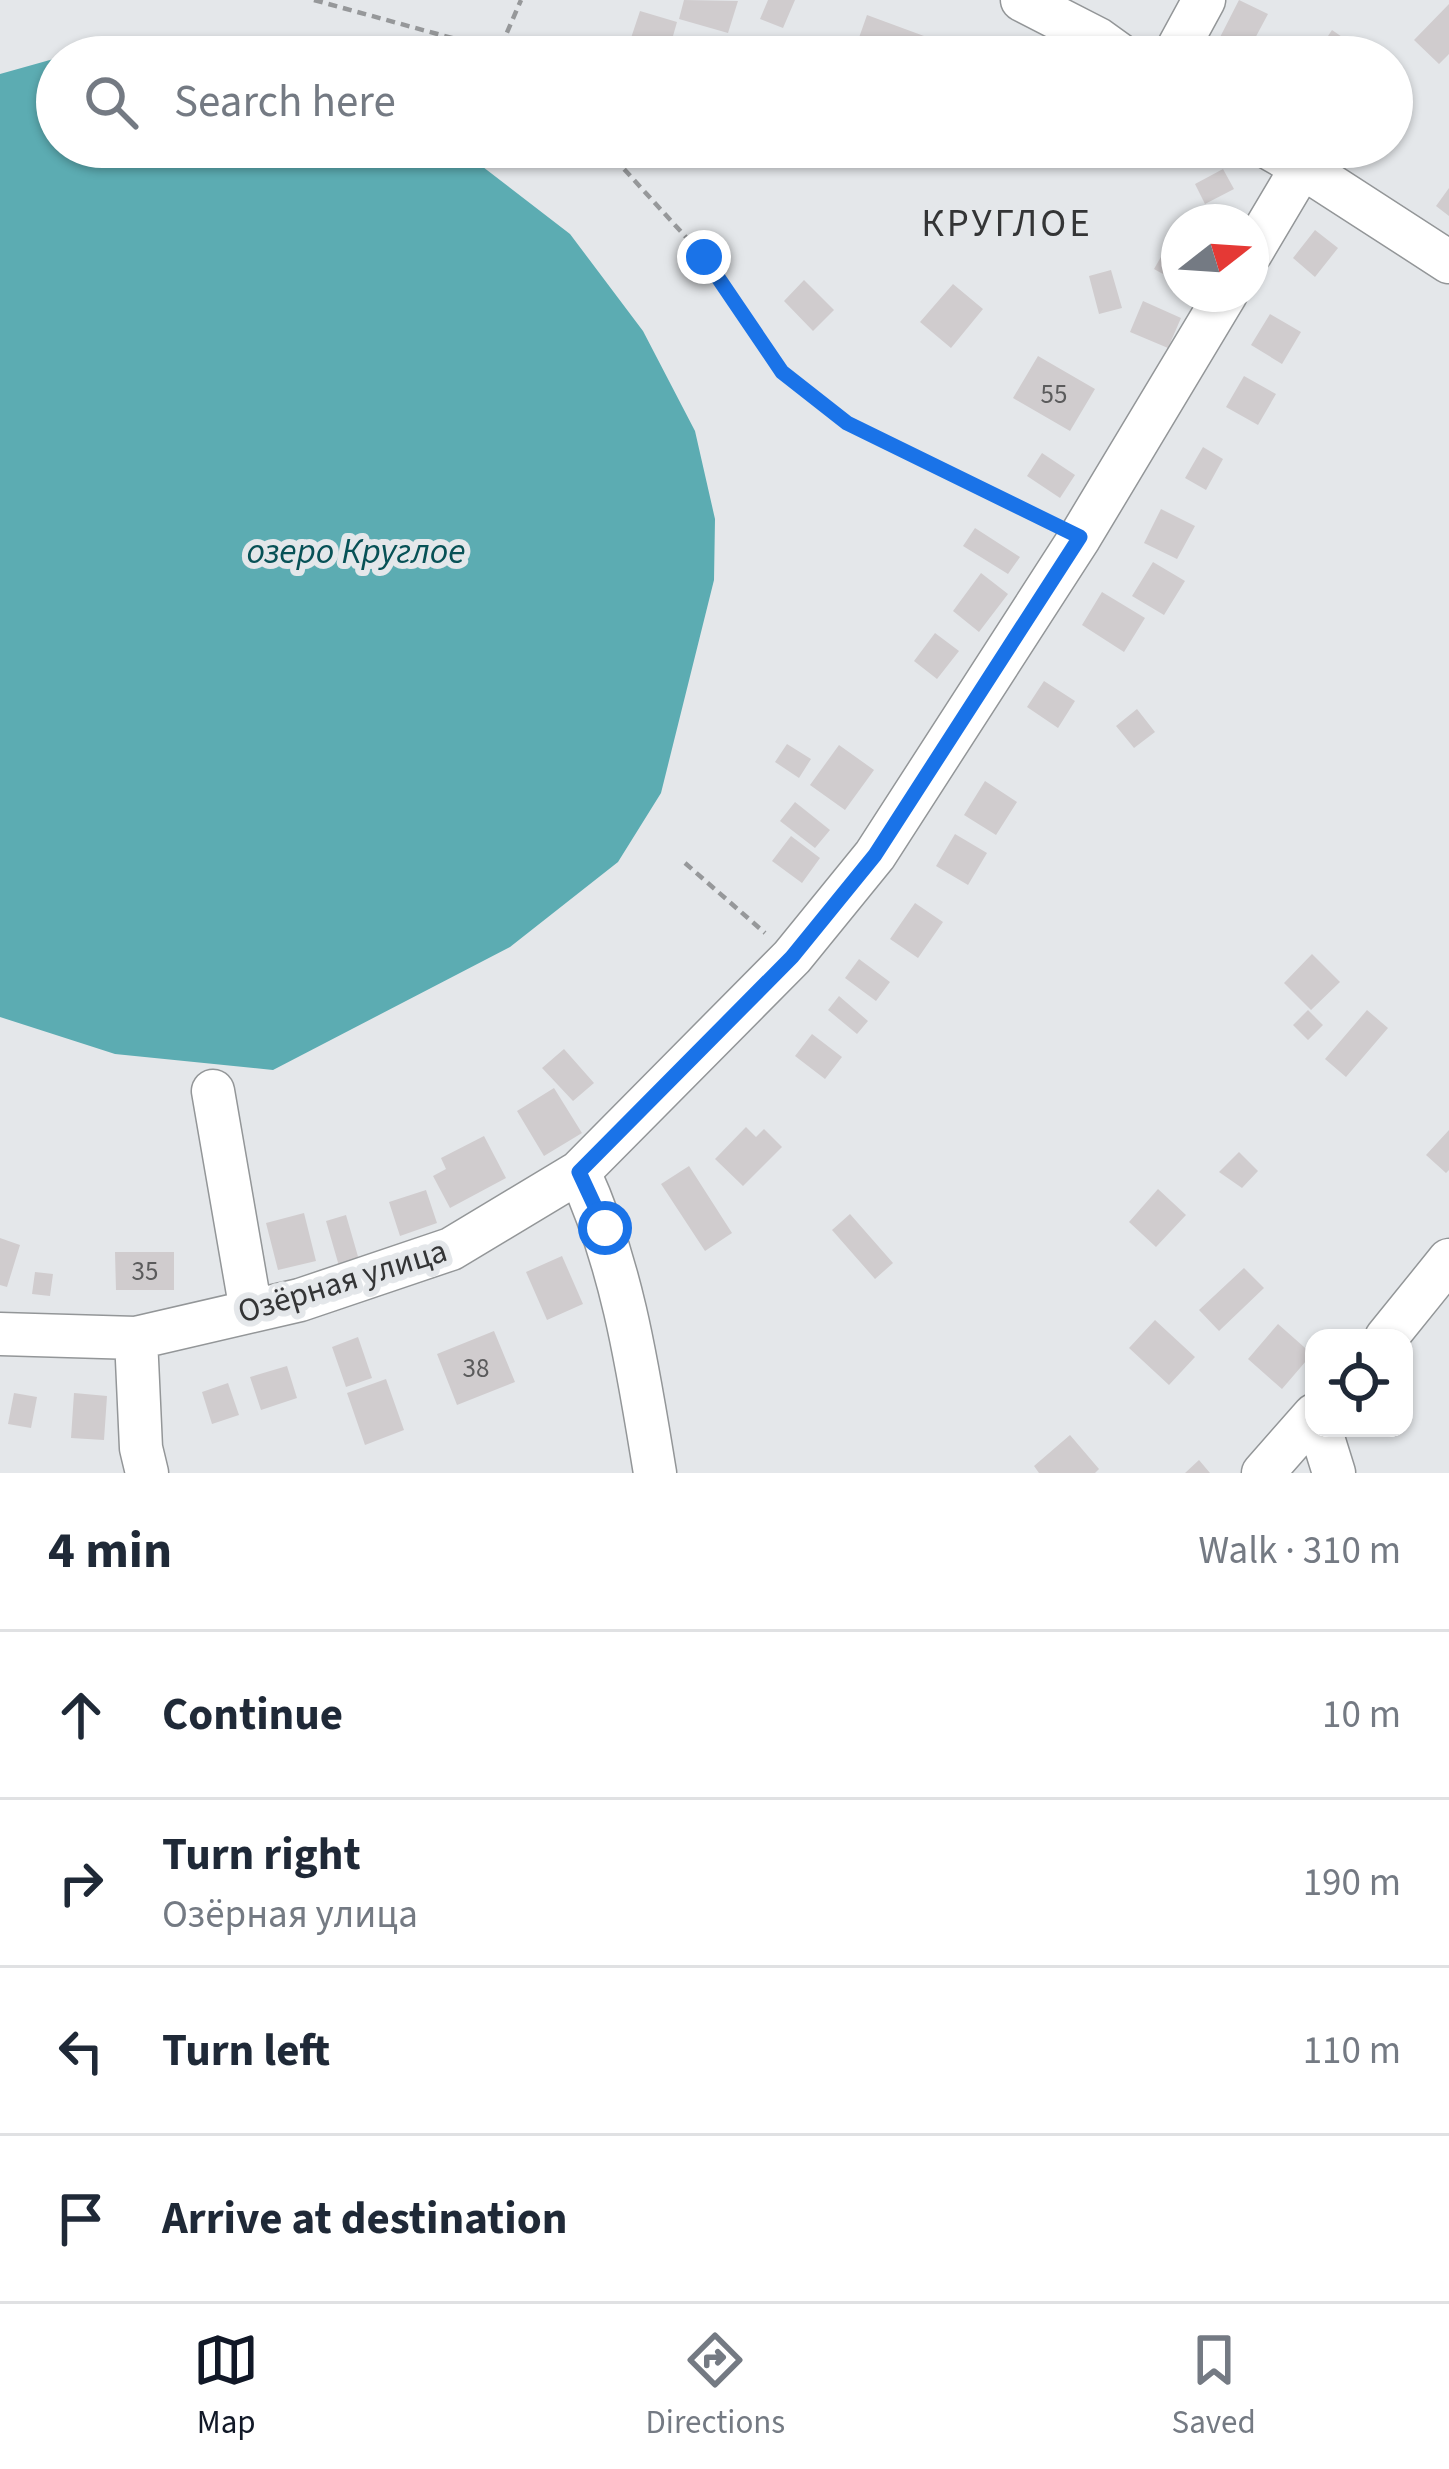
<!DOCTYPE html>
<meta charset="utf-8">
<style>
:root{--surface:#fff;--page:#f6f6f7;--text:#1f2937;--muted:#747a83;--line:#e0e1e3;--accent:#111827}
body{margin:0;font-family:"Source Sans 3",sans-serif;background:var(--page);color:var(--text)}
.controls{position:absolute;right:36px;bottom:36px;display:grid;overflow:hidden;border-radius:24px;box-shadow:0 3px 9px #0004}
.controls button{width:108px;height:108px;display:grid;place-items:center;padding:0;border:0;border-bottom:3px solid var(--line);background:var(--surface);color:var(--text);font:60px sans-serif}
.compass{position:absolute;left:1161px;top:204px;width:108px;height:108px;border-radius:50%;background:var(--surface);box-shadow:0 3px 9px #0004;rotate:73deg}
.stop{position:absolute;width:36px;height:36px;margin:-27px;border:9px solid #1a73e8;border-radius:50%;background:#fff}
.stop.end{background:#1a73e8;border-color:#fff;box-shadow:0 3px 12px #0008}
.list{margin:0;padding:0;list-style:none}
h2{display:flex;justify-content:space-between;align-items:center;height:156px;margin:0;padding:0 48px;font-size:51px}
h2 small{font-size:39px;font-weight:400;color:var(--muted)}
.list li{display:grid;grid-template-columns:78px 1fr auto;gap:36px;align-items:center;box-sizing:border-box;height:168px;padding:0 48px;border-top:3px solid var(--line)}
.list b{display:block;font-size:45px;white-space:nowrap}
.list p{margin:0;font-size:39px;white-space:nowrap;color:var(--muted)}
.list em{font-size:39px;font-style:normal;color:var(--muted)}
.icon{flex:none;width:66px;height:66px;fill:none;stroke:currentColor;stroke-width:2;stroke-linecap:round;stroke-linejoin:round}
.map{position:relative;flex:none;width:1449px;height:1473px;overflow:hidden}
.search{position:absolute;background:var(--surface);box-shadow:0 3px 9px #0004;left:36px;right:36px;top:36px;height:132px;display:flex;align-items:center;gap:30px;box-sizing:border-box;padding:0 42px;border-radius:66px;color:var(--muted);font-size:45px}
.sheet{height:828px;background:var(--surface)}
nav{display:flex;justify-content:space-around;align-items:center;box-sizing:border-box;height:168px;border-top:3px solid var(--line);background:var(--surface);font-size:33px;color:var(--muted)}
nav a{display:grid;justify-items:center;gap:6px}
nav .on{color:var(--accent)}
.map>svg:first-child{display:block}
.water{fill:#5cacb2}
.building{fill:#d0ccce}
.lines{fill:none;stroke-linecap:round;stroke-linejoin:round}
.minor-casing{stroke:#939698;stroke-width:45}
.path{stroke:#96989a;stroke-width:4.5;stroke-dasharray:9 6;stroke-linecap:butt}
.minor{stroke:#fff;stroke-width:42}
.route{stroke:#1a73e8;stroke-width:15}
.labels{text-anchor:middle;stroke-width:12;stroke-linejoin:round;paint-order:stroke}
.number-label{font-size:27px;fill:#5b5b5c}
.street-label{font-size:33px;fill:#343536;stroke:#e4e7ea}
.water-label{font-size:36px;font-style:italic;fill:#075156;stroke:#e4e7ea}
.quarter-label{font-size:39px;letter-spacing:3px;fill:#343536;stroke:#e4e7ea}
</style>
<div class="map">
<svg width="1449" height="1473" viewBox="0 0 1449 1473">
<rect width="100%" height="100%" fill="#e4e7ea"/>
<path class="water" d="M57,58V147H457L570,234L643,331L695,431L715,519L714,580L661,793L618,862L510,947L273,1070L115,1054L0,1017V74Z"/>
<path class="building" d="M684,0L738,1L728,33L679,19Z
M768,0H795L783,28L760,19Z
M1239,0L1268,14L1245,57H1234L1215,47Z
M1449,4V54L1439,64L1414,40Z
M640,11L677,22L669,50L631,38Z
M867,15L924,36L916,57H875L855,49Z
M1332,30L1361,50L1357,57H1314Z
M1223,169L1234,189L1205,204L1195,184Z
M1449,188V216L1436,206Z
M1315,230L1338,248L1315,277L1293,258Z
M1169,243L1179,249V283L1154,269Z
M1111,270L1122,308L1099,314L1089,276Z
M804,280L834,310L813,331L784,301Z
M953,284L983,309L951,348L920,322Z
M1143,301L1181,318L1168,348L1130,332Z
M1270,314L1301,332L1282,364L1251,345Z
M1038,356L1095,389L1070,431L1013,398Z
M1244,376L1276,394L1258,425L1226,407Z
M1203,447L1223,459L1206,490L1185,478Z
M1042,453L1075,475L1060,498L1027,476Z
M1161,509L1195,526L1177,559L1144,543Z
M975,528L1020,557L1008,574L963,546Z
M1153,562L1185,581L1164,615L1132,596Z
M981,573L1008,594L979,632L953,611Z
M1102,592L1145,618L1124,652L1082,625Z
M935,633L959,651L937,679L914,661Z
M1044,681L1075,701L1058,728L1027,707Z
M1137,709L1155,732L1134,748L1116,726Z
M787,744L811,759L799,778L775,762Z
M839,745L874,770L845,810L810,785Z
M985,781L1017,802L996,835L964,815Z
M795,802L830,830L815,848L780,821Z
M955,834L987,853L968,885L936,866Z
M791,836L820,858L802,883L772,861Z
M915,903L943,922L918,958L890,939Z
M1312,954L1340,982L1311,1010L1284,983Z
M859,959L890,982L876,1001L845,978Z
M839,996L868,1021L857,1034L828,1010Z
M1308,1010L1323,1025L1308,1040L1293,1025Z
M1367,1010L1388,1028L1346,1077L1325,1059Z
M812,1034L842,1057L825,1079L795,1056Z
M564,1049L594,1083L573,1101L542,1068Z
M554,1088L582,1133L544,1156L517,1111Z
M746,1127L756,1137L764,1129L782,1147L743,1186L715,1159Z
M1449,1130V1170L1446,1173L1426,1155Z
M484,1136L506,1178L450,1208L433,1176L446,1169L441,1158Z
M1239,1152L1258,1171L1242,1188L1219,1172Z
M689,1166L732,1233L705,1251L661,1184Z
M1158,1189L1186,1215L1156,1247L1129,1222Z
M426,1190L437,1223L400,1236L389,1202Z
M304,1213L316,1261L278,1270L266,1223Z
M850,1214L893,1263L875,1279L832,1230Z
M346,1215L359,1260L339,1266L326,1221Z
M0,1238L20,1245L7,1287L0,1285Z
M115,1252H174V1290H116Z
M562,1256L583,1304L547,1320L526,1272Z
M1244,1268L1264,1288L1219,1331L1199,1310Z
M35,1272L53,1274L50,1296L32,1294Z
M1155,1320L1195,1357L1169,1385L1129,1348Z
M1278,1324L1312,1354L1282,1389L1248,1359Z
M494,1331L515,1382L457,1405L437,1354Z
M358,1337L372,1378L346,1387L332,1347Z
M287,1366L297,1398L261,1410L250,1377Z
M386,1379L404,1430L365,1445L347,1393Z
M228,1383L239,1415L212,1424L202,1392Z
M14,1393L37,1397L31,1428L8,1424Z
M74,1393L107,1396L104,1440L71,1438Z
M1070,1435L1099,1469L1095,1473H1039L1034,1466Z
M1199,1460L1210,1473H1185Z"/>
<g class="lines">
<g class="minor-casing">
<path id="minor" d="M1022,0L1098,39L1123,57
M1173,57L1204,0
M1302,167L1449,262
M1251,253L1302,167L1267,147
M213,1091L251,1311
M579,1172C623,1267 638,1370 655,1473
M0,1334L136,1338L300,1300L451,1249L579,1172L792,957L875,855L1080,537L1226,294
M136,1338L141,1448L147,1473
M1386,1338L1449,1260
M1320,1428L1334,1473
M1263,1473L1314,1415"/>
</g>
<path class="path" d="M314,0L499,51
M507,57L499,51L521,0
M604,147L704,257L782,372L847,423L1048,521
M685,863L765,933"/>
<use href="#minor" class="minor"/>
</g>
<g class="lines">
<path class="route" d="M605,1228L579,1172L792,957L875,855L1080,537L847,423L782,372L704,257"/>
</g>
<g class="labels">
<g class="number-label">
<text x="1054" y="403">55</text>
<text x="145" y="1280">35</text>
<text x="476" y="1377">38</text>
</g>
<g class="street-label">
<text transform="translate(342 1280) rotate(-17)" y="12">Озёрная улица</text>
</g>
<g class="water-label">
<text x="356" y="563">озеро Круглое</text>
</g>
<g class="quarter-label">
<text x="1007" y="236">КРУГЛОЕ</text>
</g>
</g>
</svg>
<div class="controls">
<button><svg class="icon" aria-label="locate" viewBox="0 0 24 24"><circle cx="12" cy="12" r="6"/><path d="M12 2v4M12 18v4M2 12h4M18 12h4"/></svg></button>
</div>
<svg class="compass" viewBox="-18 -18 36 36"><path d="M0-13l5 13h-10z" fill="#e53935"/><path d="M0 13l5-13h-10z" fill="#747a83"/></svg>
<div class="stop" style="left:605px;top:1228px"></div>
<div class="stop end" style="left:704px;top:257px"></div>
<div class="search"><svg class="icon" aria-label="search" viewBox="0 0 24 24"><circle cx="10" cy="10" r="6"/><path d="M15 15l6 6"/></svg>Search here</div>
</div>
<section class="sheet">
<h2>4 min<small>Walk · 310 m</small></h2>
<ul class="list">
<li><svg class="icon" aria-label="ahead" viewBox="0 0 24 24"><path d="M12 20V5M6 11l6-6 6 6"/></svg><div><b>Continue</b></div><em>10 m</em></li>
<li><svg class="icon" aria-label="right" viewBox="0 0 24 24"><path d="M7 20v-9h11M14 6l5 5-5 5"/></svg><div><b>Turn right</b><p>Озёрная улица</p></div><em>190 m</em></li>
<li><svg class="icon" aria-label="left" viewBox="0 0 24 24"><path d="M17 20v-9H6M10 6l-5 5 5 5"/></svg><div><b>Turn left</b></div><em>110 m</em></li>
<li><svg class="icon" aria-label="arrive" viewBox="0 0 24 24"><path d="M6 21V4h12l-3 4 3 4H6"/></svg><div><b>Arrive at destination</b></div></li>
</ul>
</section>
<nav>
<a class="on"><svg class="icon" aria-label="map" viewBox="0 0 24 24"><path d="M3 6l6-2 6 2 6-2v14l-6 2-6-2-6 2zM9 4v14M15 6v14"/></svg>Map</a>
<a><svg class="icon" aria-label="directions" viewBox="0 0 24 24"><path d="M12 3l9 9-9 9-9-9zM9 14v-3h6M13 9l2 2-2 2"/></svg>Directions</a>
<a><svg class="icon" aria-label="saved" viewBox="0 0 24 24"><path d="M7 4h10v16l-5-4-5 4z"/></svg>Saved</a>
</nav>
